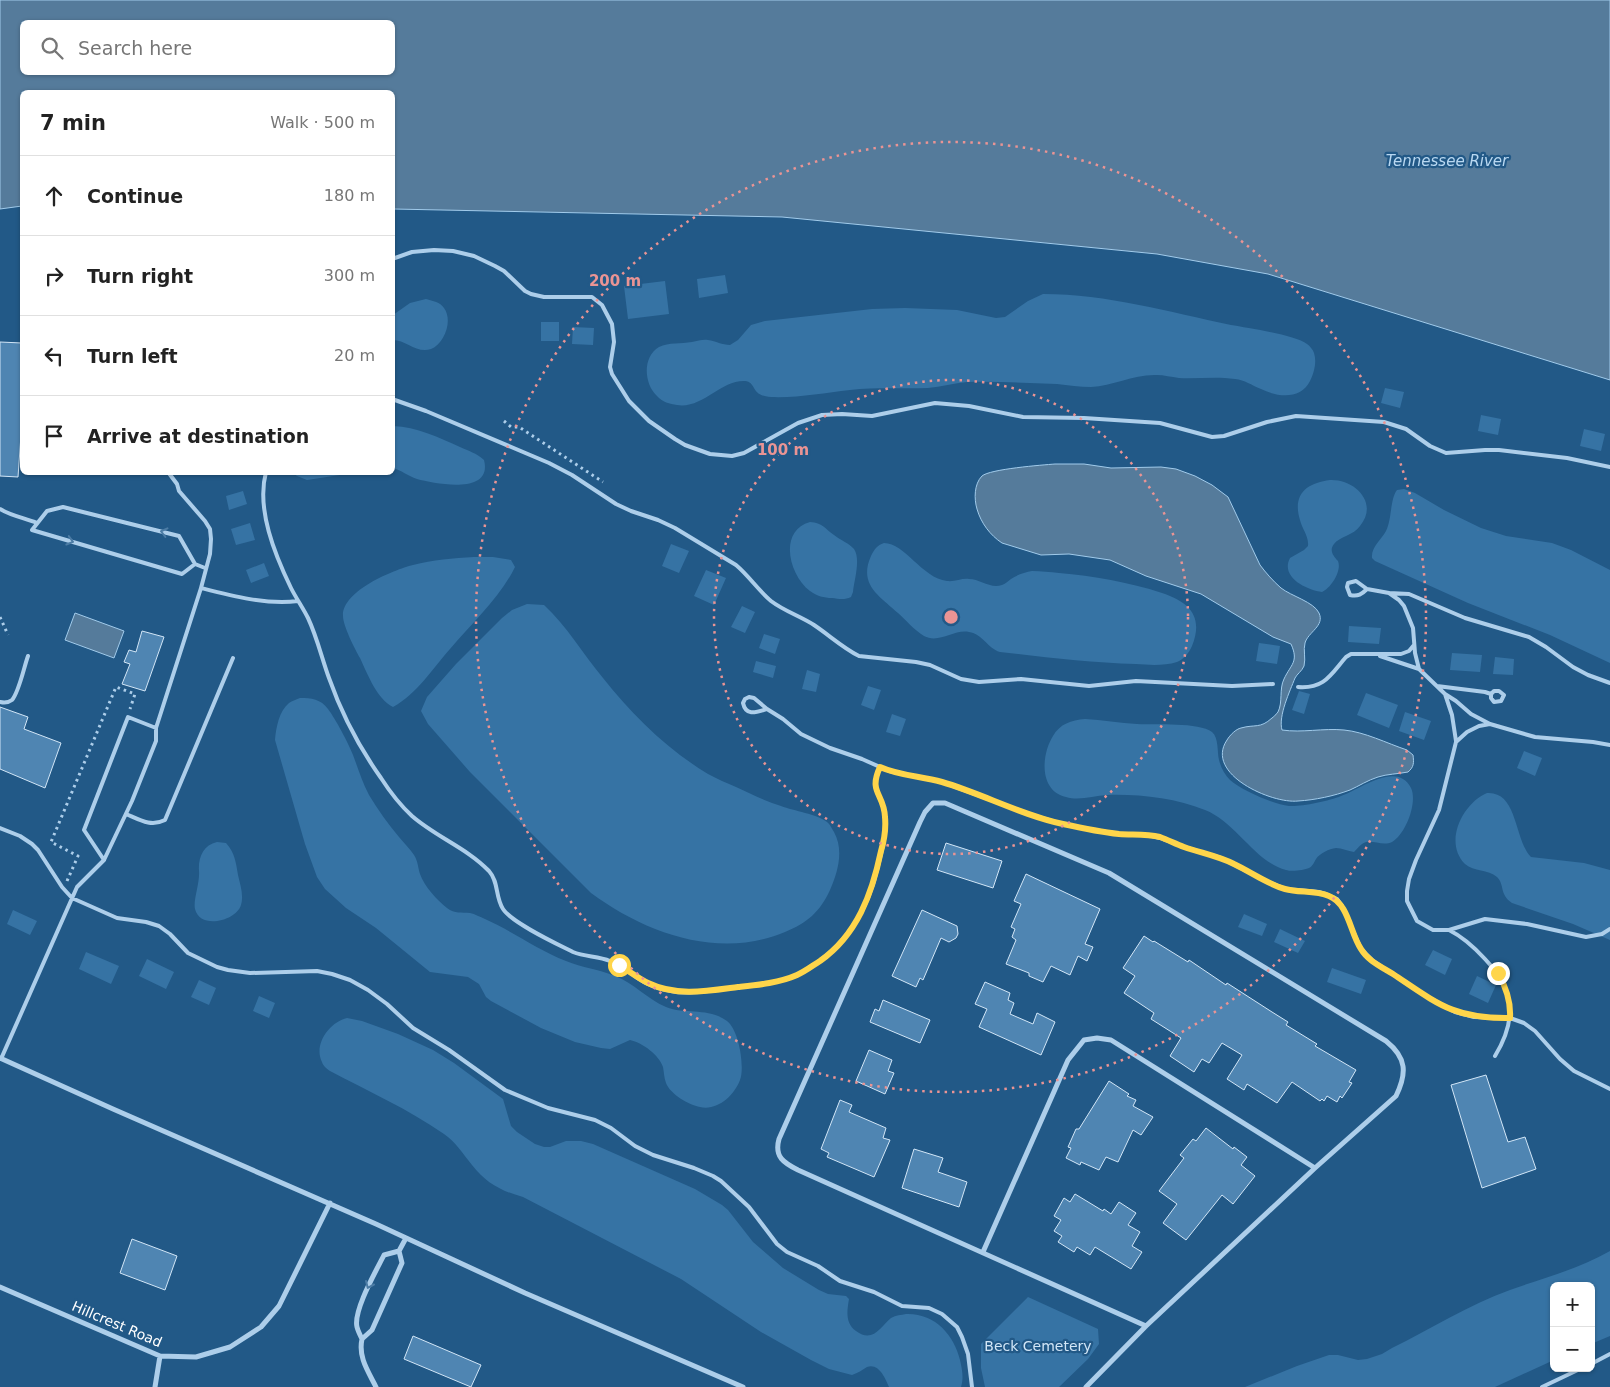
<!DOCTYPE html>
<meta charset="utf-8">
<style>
:root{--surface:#fff;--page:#f2f2f2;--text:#222;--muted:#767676;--line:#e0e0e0}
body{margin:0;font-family:"DejaVu Sans",sans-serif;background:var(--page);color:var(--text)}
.controls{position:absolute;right:15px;bottom:15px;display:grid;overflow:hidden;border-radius:8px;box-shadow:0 1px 4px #0004}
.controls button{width:45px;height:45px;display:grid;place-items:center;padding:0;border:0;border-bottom:1px solid var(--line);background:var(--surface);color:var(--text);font:25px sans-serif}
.stop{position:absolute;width:15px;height:15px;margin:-11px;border:4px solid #ffd54a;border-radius:50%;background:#fff}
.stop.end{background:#ffd54a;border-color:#fff;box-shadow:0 1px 5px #0008}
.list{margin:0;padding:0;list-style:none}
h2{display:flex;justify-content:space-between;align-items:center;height:65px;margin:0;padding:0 20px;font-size:21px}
h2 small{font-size:16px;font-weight:400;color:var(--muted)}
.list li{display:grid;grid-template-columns:32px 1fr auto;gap:15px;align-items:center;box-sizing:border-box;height:80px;padding:0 20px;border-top:1px solid var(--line)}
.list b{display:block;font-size:19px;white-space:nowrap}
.list em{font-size:16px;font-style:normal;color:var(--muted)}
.icon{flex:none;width:28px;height:28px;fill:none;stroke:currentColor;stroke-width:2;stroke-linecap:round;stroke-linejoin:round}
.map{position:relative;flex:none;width:1610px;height:1387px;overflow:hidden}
.search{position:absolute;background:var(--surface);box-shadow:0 1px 4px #0004;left:20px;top:20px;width:375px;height:55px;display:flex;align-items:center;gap:12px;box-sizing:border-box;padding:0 18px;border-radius:8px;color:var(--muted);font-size:19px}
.panel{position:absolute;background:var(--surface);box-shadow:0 1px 4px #0004;left:20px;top:90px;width:375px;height:385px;border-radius:8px}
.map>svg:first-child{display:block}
.green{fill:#3673a4}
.water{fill:#557b9b;stroke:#a1cbeb;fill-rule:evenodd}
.building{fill:#4f85b2;stroke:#d2e6f7}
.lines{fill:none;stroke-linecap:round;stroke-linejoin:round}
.path{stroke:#adceea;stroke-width:3;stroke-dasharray:2.5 4;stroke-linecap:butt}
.service{stroke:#adceea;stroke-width:4}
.minor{stroke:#adceea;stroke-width:5}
.oneway{stroke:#4c7ca5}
.route{stroke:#ffd54a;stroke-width:6}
.ring{fill:none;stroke:#ea9494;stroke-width:2.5;stroke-dasharray:2.5 5}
.labels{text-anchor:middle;stroke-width:4.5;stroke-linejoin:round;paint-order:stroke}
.street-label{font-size:14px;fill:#fff;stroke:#225987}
.park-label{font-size:14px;fill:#d2e6f7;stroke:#225987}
.water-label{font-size:15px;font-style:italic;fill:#b9d8f1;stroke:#225987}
.centre{fill:#ea9494;stroke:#225987;stroke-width:2.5}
.ring-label{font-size:15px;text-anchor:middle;font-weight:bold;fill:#ea9494;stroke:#225987;stroke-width:4.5;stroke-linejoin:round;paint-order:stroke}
</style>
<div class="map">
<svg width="1610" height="1387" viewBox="0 0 1610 1387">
<rect width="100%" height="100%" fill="#225987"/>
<path class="green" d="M725,275L728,293L699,298L697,279Z
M665,281L669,314L628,319L624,286Z
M1043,294C1107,294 1169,312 1231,325C1248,328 1295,335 1307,344C1310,346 1313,350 1314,353C1317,362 1314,373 1310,381C1301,400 1277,397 1261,389C1251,385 1245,380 1235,379C1216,376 1198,379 1179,378C1171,377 1164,375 1157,375C1134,374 1113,386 1091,387C1080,387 1068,385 1057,384C1027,383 997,381 967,382C954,383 941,387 928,388C902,389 876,387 850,390C824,393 798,398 771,397C750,396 757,382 745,381C720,380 703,409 677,405C670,404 662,402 657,396C644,384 642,357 659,347C669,342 681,344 692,342C698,341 703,339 708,340C716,341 722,345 730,345L738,340L751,325L765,321L872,309L905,308L957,310L996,318L1005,317L1028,301Z
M426,299C433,301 440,302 444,308C453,320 445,343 431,349C417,354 406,340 393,340V315L410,303Z
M541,322H559V341H541Z
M573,327L594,328L593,345L572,344Z
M1385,388L1404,392L1400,408L1381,403Z
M1481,415L1501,419L1498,435L1478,431Z
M393,426C417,427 438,437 460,447C469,451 476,453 484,460C493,495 436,484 417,479C408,476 401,470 393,468Z
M1584,429L1605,434L1601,451L1580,446Z
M293,473H353L307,480L297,476Z
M1330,480C1355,479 1379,503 1360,526C1354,535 1339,537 1334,544C1329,550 1333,556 1338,561C1342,571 1331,588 1322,592C1306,590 1280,577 1290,558L1304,550L1308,546C1309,536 1302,529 1300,520C1292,494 1307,483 1330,480Z
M1404,489L1415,493L1444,510L1481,528L1506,536L1552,543L1571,550L1610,570V663L1550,635L1468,603L1375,561L1372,558C1371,547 1381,540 1386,531C1392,519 1390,499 1397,490Z
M243,491L247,504L229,510L226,496Z
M810,522C823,523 824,528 834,535C840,540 849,543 854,549C861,559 854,581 853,592L851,597C845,600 839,599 832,598C824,598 817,596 810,591C789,575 778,531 810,522Z
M250,523L255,540L236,545L231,529Z
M884,543C905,543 922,578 947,581C955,582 962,578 969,579C980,579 990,589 1002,585C1005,584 1008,581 1011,579C1017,575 1025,572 1032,571C1041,571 1050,572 1059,573C1093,576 1129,582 1162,593C1189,602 1204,616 1192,646C1189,653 1184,659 1177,662C1164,666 1149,665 1136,664C1090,663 1045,657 1000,652C987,648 983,634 969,632C954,629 939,644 924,636C914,630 906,620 898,613C880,596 858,585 871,556C874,550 877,545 884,543Z
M671,544L689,551L679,573L662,566Z
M474,557H493L511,560L515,567C500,598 472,623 450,649C432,669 417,694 393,707C377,699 368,675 360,658C355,649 343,626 343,616C342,591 393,570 413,565C433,560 453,558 474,557Z
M264,563L269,576L251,583L246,570Z
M706,570L726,578L714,605L694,596Z
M527,604L544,605C567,626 583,654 603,678C633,716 667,749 708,774C717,779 727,783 736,787C751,794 765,801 781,806C794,811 817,814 827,822C830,824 832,829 834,832C844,850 838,872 830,890C820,912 807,923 785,932C719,960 645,933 591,893L470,772L428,724L421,711L427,697L456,664L502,618L512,610Z
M742,606L755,612L745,633L731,627Z
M1349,626L1381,628L1379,644L1348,642Z
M764,634L780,639L775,654L759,648Z
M1259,643L1280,646L1277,664L1256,661Z
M1452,653L1482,655L1480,672L1450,670Z
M1495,657L1514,659L1513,675L1493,674Z
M756,661L776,666L773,678L753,672Z
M807,670L820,674L816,692L802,689Z
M868,686L881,690L874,710L861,705Z
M1299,691L1310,694L1304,714L1292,710Z
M1366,693L1398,705L1389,728L1357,715Z
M300,698C311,698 321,699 328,709C335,718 349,744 353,755C358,768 362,782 369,795C378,810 388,824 399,837C404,843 410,849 414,855C418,861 418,868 420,874C424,886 437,900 447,908C455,914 461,912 470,913C475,914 480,917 485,919C512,931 538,950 566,961C582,968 599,969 615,976C634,983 647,999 666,1007C686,1015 708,1007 727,1021C739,1030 745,1067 740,1080C734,1096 717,1111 700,1107C689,1105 670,1094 666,1083C664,1078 664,1072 663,1067C659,1055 643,1043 630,1040L610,1049L601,1048L575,1042L541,1028L491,1001L486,997L479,984L468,977L430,972L376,928L346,908L325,889L317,877L305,844L275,740C276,728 279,711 289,703C292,701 297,699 300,698Z
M1405,712L1431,721L1424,740L1399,731Z
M892,714L906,719L900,736L886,732Z
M1085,719C1102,720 1120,723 1137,724C1155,725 1199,722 1212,732C1219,738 1217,752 1219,760C1221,768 1225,775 1230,780C1243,791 1273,804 1289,806C1300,807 1329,801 1341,796C1359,790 1397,760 1411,788C1418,803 1405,835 1392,842C1382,847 1370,838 1362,844C1359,846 1357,849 1354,852C1348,851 1342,848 1336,848C1329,849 1320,853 1316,859C1314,862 1313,866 1309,868C1304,870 1292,872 1286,870C1256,863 1236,822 1205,810C1175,798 1139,794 1107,795C1093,796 1079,801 1066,797C1039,791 1041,755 1053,736C1060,724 1071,720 1085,719Z
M1524,751L1542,758L1535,776L1517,768Z
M1487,793C1518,791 1514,840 1531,857L1584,863L1610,870V940L1573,924L1512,903C1499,894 1505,885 1497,877C1488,869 1474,872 1465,864C1443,842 1463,803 1487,793Z
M217,842L226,843C235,853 236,863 238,875C240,884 244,895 241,905C236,921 200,930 195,909C193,900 200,883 199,871C198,858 203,845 217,842Z
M13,910L37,921L30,935L7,924Z
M1244,914L1267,924L1262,936L1238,927Z
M1280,929L1305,941L1298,953L1274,942Z
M1433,950L1452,959L1445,975L1425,965Z
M86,952L119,966L111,984L79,969Z
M147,959L174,972L166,989L139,976Z
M1332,968L1366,980L1361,994L1327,982Z
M1477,976L1496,985L1488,1003L1469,994Z
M199,980L216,988L209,1005L191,997Z
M259,996L275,1003L269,1018L253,1011Z
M347,1018L362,1021L398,1034L433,1050L454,1063L503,1099L511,1126L517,1132L535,1144L544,1147H550L566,1141H581L593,1144L695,1189L722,1205L728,1210L753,1242L783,1268L819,1290L828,1294L846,1296L849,1299C847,1311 845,1323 856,1331C873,1344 881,1326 891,1318C896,1315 901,1315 906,1314C935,1313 954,1335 960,1360C962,1369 964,1378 961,1387H889C885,1378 879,1363 867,1367C862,1370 858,1373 852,1375L829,1369L811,1360L761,1332L681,1279L523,1197C501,1191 486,1183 472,1165C463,1154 456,1142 444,1134C408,1109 368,1091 330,1071C327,1069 323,1066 322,1062C313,1044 330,1022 347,1018Z
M1610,1251V1336L1591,1344V1286H1554V1360L1495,1387H1245L1297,1366L1329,1355H1338L1358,1360L1367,1359L1382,1354L1392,1348C1431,1329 1468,1305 1510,1290C1543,1278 1579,1269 1610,1251Z
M1028,1297L1098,1329L1099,1344L1088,1359L1059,1387H985L981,1368V1344Z"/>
<path class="water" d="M0,0H1610V380L1268,274L1157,254L782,217L393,209L392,92H22V206L0,209ZM22,22H392V72H22Z
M1055,464H1084L1111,468L1161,467L1176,469L1195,476L1212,485L1228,497L1260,565C1266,573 1273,581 1281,588C1291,596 1314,602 1319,613C1325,626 1308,632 1305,643C1303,650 1306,658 1304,666C1302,671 1297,674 1295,678C1290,691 1278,716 1282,730C1302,733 1323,728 1344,730C1365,732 1386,743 1407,750L1413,755C1414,763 1414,767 1408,772C1398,774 1387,774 1378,777C1368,780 1359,786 1350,790C1334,796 1315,800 1298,801C1272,804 1204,774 1227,740C1230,735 1236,729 1241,728C1255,724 1260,729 1272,718C1274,717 1277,713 1278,712C1283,702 1279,689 1284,679C1291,664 1299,662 1291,644L1273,637L1201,594L1146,576L1110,560L1069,554L1041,555L1002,543C990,535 981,523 977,509C974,499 974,484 982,476C990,469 1042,465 1055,464Z
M75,613L124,631L114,658L65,640Z"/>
<path class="building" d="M0,342L22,343V421L18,477L0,476Z
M142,631L164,637L145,691L122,684L130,664L124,662L129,650L136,652Z
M0,707L28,717L24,729L61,743L45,788L0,769Z
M946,843L1002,861L993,888L937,870Z
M1026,874L1100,909L1085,944L1093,947L1087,961L1078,956L1070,975L1051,966L1043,982L1029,976V973L1006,964L1016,940L1012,937L1015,929L1011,927L1021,904L1014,901Z
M922,910L957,926L958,934L956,938L949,942L941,938L923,980L920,978L916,987L892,976Z
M1144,936L1153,942L1154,941L1188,962L1189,960L1226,985L1227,983L1272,1012L1288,1022L1286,1025L1317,1044L1315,1046L1356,1070L1349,1082L1352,1083L1342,1098L1340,1096L1337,1102L1327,1096L1324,1101L1322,1099L1320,1101L1292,1082L1277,1103L1247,1084L1244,1090L1227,1079L1242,1055L1222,1043L1209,1063L1202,1059L1194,1072L1170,1056L1181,1038L1151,1019L1154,1013L1124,993L1135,976L1123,968Z
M985,982L1010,993L1008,1000L1014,1003L1010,1014L1033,1024L1037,1013L1055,1022L1041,1055L979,1027L987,1009L975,1004Z
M883,1000L930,1020L920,1043L870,1022L875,1009L879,1011Z
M869,1050L892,1060L888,1071L894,1073L885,1094L856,1081Z
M1486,1075L1508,1142L1525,1137L1536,1169L1482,1188L1451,1085Z
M1109,1081L1129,1094L1127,1096L1136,1100L1133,1106L1153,1117L1141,1135L1133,1130L1118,1162L1106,1157L1099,1170L1081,1162L1080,1165L1066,1158L1071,1148L1068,1147L1076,1129H1079Z
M840,1100L852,1105L849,1112L886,1128L883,1138L890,1140L874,1177L827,1157L829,1153L821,1149Z
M1206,1128L1233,1149L1234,1147L1247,1157L1241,1165L1255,1176L1233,1204L1222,1195L1186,1240L1163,1223L1177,1204L1159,1191L1184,1158L1180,1155L1193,1139L1196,1141Z
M914,1149L943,1158L938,1172L967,1182L959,1207L902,1188Z
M1075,1194L1103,1211L1104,1209L1111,1214L1119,1202L1136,1213L1128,1225L1140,1232L1132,1246L1142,1252L1131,1269L1095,1247L1090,1255L1077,1247L1074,1252L1058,1242L1062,1236L1054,1231L1061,1220L1054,1216L1064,1198L1070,1202Z
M132,1239L177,1256L165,1290L120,1273Z
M413,1336L481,1365L471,1387L404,1359Z"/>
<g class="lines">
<path class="path" d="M504,421L511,427H519L603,482
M0,617L8,635
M67,881L78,856L51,842L116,687L135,694L130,709"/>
<path class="service" d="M392,259L412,252L434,250L453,251L474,256L495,266L504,271L525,291L531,294L544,297H592L602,305L612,324L614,342L610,367L612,374L629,401L649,421L675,439L685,445L710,454L732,456L744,453L798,423L822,415L842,414L872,416L935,403L969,406L1023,417L1084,418L1160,423L1212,437L1224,436L1267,422L1296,416L1384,422L1406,429L1430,446L1446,453L1485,450H1499L1567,458L1610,467
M392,399L426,411L549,463L572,475L616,504L631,511L658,520L675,528L736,565C749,576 758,590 771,601C784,611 800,616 814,625C829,635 843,648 859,656L916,662L930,665L961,679L979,682L1021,679L1089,686L1136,681L1232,686L1273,684
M266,472C256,509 275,555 291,588C296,598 303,608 308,618C317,637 322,659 329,678C342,715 359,747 381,778C390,792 400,805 412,816C436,837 467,848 489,871C499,882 495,897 503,909C512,923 557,944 573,952C585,957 598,956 610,961C620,964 628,971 636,977C646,984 659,989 671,991C690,995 712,990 731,988C750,986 769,984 787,979C799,975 808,970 817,963C851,939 869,906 878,866C882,850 887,833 885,817C883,793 868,793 880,767
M0,509C11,516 25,518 37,523
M195,564L182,574L32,530L47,511L63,507L179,536L195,564L205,568
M201,588C232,596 266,605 298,601
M1367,589C1362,594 1358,597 1350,595L1347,587L1348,583L1356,581L1367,589L1389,593L1399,600L1404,606L1413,628L1415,653L1419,669
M1389,593L1409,594L1465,618L1529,637L1546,647L1573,667L1588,675L1610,683
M1380,656L1419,669L1445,694
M1437,686L1485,692L1491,694V698L1494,702L1501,701L1504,695L1499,691H1494L1491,694
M1298,687C1325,689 1331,674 1346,657L1351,654H1401L1409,651L1414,645
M0,702C4,703 8,703 12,700C19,692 24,667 28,656
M767,709C757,712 746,717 743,703L745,699L749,697L754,698L767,709L783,719L801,734L830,748L862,759L889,771L942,782L1032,815L1062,824L1099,831L1121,834L1148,835L1160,838L1184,847L1221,858L1266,881L1286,889L1319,892L1328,895L1337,899L1342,906L1361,949L1373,961L1421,993L1455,1012L1474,1017L1510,1018L1524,1023L1535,1031L1560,1059L1574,1071L1610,1089
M1456,741L1452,715L1445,694L1456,701L1471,714L1490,724
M1610,745L1593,742L1535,737L1490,724L1479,726L1467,732L1456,742L1439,810L1416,860L1409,879L1407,891V901L1417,921L1433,930H1449L1485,919L1527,924L1586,937L1602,934L1610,929
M126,814C140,820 151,827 165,820L233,658
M0,828L20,836L32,844L38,850L62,887L72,898L117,918L146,922L159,926L170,934L188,953L217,967L228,970L250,973L317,971L332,974L350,980L368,990L387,1004L413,1028L449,1050L505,1090L548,1108L595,1120L611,1128L635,1146L653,1155L694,1168L713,1176L721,1181L749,1207L777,1244L787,1252L818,1266L840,1281L874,1292L902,1306L929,1308L942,1314L957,1327L962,1337L968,1354L972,1387
M104,860L84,830L128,717L156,728L201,588L210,554L211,539L210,529L205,521L179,491L177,484L168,472
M1449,930C1463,937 1474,947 1485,959C1514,990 1518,1018 1495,1056
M1,1059L77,887L104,860L132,801L156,741V728
M1591,1364L1610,1354
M1542,1387L1582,1368"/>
<path class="minor" d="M0,1058L113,1109L376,1224L525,1293L743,1387
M399,1251L384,1255C376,1271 353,1311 357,1327C358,1331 360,1335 362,1339L372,1330L402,1263L399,1251L406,1238
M983,1252L1068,1060L1084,1040L1097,1038L1111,1040L1315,1168
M0,1287L160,1356L196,1357L230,1347L261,1327L279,1306L330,1203
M362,1339C358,1357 368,1371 376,1387
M155,1387L160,1356
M1086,1387L1146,1326L1315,1168L1396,1096C1407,1073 1407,1058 1386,1041L1109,873L945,803H933L925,812L920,822L779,1139C774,1157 784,1163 798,1170L1146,1326"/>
</g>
<defs><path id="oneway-chevron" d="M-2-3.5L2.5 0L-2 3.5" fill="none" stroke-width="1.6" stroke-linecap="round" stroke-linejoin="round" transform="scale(1.25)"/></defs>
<g class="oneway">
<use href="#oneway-chevron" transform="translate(164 532) rotate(-166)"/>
<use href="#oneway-chevron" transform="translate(70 541) rotate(16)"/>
<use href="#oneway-chevron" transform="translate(369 1285) rotate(114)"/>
</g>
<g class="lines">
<path class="route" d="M619,965C629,971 638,978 648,983C677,997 708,991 738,987C757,985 779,983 797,975C806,971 812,966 820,961C857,935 872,894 881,851C884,841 886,828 885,817C884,793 868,793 880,767C900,776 921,776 942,782C983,794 1021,815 1063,824C1081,828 1100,832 1119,834C1133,835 1146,834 1160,837C1168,840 1176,844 1184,847C1201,853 1218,856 1234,864C1251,872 1267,884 1285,889C1299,893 1315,890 1329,896C1349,904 1350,933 1361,949C1368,961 1382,967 1393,974C1438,1004 1454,1019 1510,1018C1511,1002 1506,987 1498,973"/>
</g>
<g class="ring">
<circle cx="951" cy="617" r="237"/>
<circle cx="951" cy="617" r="475"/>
</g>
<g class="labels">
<g class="street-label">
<text transform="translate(117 1324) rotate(23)" y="5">Hillcrest Road</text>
</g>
<g class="park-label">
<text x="1038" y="1351">Beck Cemetery</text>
</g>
<g class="water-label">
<text x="1447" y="166">Tennessee River</text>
</g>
</g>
<circle cx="951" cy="617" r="8" class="centre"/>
<g class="ring-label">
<text x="615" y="286">200 m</text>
<text x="783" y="455">100 m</text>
</g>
</svg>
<div class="controls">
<button>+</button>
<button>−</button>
</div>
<div class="stop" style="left:619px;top:965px"></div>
<div class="stop end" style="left:1498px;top:973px"></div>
<div class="search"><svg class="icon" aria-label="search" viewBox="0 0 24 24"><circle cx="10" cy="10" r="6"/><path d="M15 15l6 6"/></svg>Search here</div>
<section class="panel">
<h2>7 min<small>Walk · 500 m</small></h2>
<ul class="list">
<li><svg class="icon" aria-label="ahead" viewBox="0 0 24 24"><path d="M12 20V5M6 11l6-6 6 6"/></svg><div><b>Continue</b></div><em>180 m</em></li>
<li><svg class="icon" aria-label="right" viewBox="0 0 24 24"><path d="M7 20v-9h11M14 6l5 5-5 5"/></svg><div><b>Turn right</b></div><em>300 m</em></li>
<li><svg class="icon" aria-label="left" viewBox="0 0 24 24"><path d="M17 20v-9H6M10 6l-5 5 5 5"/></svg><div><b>Turn left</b></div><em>20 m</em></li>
<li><svg class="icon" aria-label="arrive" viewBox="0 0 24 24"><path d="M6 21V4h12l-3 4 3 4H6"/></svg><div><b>Arrive at destination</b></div></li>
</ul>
</section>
</div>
